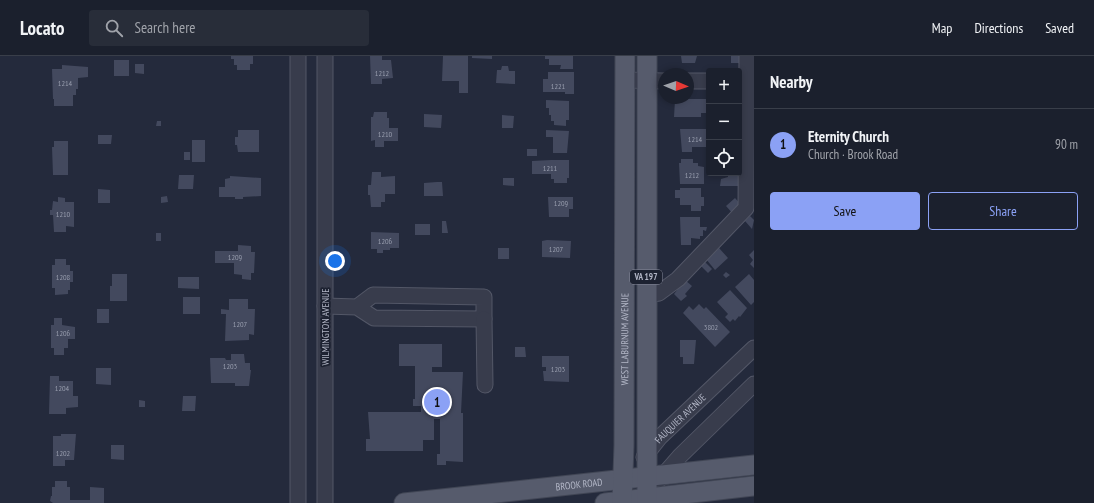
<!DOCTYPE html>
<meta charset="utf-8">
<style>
:root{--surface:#1b202d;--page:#282d39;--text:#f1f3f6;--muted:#a0a3aa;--line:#393e49;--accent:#8ba1f5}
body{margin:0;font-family:"PT Sans Narrow",sans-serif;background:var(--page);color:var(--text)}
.controls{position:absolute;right:12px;top:12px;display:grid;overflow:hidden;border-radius:4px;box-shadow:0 2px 6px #0003}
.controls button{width:36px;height:36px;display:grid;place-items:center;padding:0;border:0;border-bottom:1px solid var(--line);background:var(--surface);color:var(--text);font:20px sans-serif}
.compass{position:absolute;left:658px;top:12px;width:36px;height:36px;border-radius:50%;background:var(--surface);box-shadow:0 2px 6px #0003;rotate:92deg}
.you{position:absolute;left:335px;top:205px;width:14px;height:14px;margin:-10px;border:3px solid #fff;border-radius:50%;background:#1a73e8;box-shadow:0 0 0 6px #1a73e833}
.badge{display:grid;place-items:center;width:26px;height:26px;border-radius:50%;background:var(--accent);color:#111;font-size:13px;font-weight:700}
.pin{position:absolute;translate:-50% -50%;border:2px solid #fff;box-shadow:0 1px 4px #0006}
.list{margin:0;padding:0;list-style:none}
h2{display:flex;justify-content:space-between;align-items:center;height:52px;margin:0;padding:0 16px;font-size:17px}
h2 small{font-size:13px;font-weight:400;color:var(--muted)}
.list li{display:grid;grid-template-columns:26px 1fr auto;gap:12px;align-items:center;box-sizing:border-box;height:72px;padding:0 16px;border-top:1px solid var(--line)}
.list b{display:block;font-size:15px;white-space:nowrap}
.list p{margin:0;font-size:13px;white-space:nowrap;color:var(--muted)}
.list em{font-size:13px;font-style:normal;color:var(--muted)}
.actions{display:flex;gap:8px;padding:12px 16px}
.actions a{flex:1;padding:9px 0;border:1px solid var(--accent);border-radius:4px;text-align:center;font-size:14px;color:var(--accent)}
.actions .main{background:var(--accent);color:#111}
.icon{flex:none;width:22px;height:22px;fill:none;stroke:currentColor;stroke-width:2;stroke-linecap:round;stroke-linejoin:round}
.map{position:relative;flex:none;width:754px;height:447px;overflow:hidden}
header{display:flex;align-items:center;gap:24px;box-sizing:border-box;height:56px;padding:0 20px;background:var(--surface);border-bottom:1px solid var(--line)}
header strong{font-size:19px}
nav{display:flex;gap:22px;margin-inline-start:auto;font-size:14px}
.search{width:280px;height:36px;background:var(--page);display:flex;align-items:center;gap:10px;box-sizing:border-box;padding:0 14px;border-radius:4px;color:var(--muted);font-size:15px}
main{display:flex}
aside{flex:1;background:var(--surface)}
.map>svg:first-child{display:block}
.building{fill:#43495e}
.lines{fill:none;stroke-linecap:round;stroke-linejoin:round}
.minor-casing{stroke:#535767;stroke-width:17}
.major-casing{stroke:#414655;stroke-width:21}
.minor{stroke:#383c4c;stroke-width:15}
.major{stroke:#565b6c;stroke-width:19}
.labels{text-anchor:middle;stroke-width:3.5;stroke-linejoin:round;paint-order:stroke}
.number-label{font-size:8px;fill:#979cad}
.shield{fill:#1d2231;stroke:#868a9a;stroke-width:1}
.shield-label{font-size:9px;font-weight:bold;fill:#b3b7c7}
.street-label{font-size:10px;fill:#b3b7c7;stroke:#1d2231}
</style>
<header>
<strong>Locato</strong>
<div class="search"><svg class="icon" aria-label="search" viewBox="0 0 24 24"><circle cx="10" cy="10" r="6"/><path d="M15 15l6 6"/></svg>Search here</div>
<nav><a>Map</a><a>Directions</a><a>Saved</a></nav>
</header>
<main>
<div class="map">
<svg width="754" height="447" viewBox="0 0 754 447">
<rect width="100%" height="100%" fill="#242a3c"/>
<path class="building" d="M231,0H253V8H250V14H237V9H234V3H231Z
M370,0H382V4H391L393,22L382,23V28H371Z
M443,0H468V37H459V25H442Z
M472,0H492V3L472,2Z
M545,0H573V13H560L561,9H549V3H545Z
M681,0H697L695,7H682Z
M731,0H742V7H731Z
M114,4H129V20H114Z
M135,8H144V18L135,17Z
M62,9L88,11V21L78,22V33H76V39H73V50H54V43H53L52,13H62Z
M502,10H508L509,15H515V28L496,27L497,14H501Z
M548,16H574V38H565V36H543V23H548Z
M679,43H706V57H701V61H674L675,44Z
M546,44L569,45V64H566V70L554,69V65H551V59H549V52H546Z
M374,56H387V62H389V72H398V85H384V91H375V84L371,85V61H373Z
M424,58L442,59L441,72L424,71Z
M502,59L514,60L513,72H502Z
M157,65H161V70H156Z
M680,73H707V78H709L707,91H692V96H682Z
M238,74H259V96H238L237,89H235V81H238Z
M546,74L569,75L567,97H553V81H546Z
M98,79H112L111,88H98Z
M192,84H205V106H192Z
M54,85H68V119H53L52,91H54Z
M527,93H537V100H527Z
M184,96H190V104H184Z
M681,103H693V107H698V110L704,111V128H680L679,107H681Z
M551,104H569V122H567V127H554V123H551V118H532V105Z
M372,116H381V121L395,120V138H385V146H381V151H371L370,139H368V129H371Z
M179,119H194L193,133H178Z
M728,119H740V130H720L721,123L728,121Z
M230,120L261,122V140L243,141V143H235V141H219V131H225V123L230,122Z
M503,122H514V130L503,129Z
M437,126H442L443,140H424V127Z
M680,132H701V141H704V150H701V155H691V149H680V142H675V134H680Z
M98,133L110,134V147H98Z
M167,140L168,146L161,147V141Z
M58,141L65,142V146H74V171L66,170V176H54L53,159H50V154H52L53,145L58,146Z
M548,141H573V153H569V161H549Z
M735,142L742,150L734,159L726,150Z
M750,160L754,164L752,173L745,165Z
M680,161H700V171H707L706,175L703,174V180H700V183L691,182V189H681Z
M442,165H446L448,177H442Z
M415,168H430V179H415Z
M371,176L399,177V192H390V194H383V197H377V193H371Z
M156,177H161V185H156Z
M547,184L571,185L570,202L542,201V185Z
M238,189L251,190V196H255L254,217H251V224L242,223V219L234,218V207H215V195H238Z
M498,192H509V203H498Z
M719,192L728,202L715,214L706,203Z
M754,194V212L750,208L753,204L749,199Z
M55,203H66V209H70V215H73V226H70V234H68V238L55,239V232H52V209H55Z
M704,205L712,213L708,217L700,209Z
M726,216L730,219L726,222L723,219Z
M112,218H127V245H110V230H112Z
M749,218L754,224V246L751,249L735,231Z
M178,221H199V233L178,232Z
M685,224L692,230L685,238L687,240L681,245L674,238Z
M730,234L747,252L740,261L739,260L735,265L733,263L730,266L725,261L728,258L717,246Z
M183,241H200V258H183Z
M229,243H248V253H255L254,279L249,278V284L225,285L226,258H221V253L229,254Z
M699,248L704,253L706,251L730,276L715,291L683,257L689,250L693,254Z
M97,253H109V267H97Z
M54,262H62V269L75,271V283H68V292H64V299H54V292H51V269H54Z
M680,284H696L694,308H683V301H680Z
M399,288H442V311H432V316H463L461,357H463V406L446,405V409H437V398H440V363H434V384H423V395H366V383H370L368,356H421V350H413V343H415V310H399Z
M515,291H525L526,301H515Z
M231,298H244L245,307H250V314H251L249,330H235V327H211L210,302H225L226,304H231Z
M542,300H569V326L544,325L543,315H546V311H542Z
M96,312H111V329L96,328Z
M50,320H59V325H73V340H78V351L66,352V358H49Z
M183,340H196L195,355H182Z
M139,344L145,345V351H139Z
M61,378H76L74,404H65V410H53V380H61Z
M111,389H124V404L111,403Z
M55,425H67V431H70V444H90V431L104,432V447H53L50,445L51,440H52V431H55Z"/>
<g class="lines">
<g class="minor-casing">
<g id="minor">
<path d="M625,24L664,25"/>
<path d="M688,25H709"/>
<path d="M646,239L659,237L678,223L746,152L747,0"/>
<path d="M325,250L357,251L374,262L484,263V241L373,239L357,251"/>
<path d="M484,263L485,329"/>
<path id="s1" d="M644,401L660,381L754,292"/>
<path d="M660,423L680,400L754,328"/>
<path d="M298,447V0"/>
<path d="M325,447V0"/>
</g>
</g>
<g class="major-casing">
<g id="major">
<path id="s2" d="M404,447L754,409"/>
<path d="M605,447L754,430"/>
<path id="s3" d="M622,447L624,389L625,0"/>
<path d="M647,447V0"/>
</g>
</g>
<use href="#minor" class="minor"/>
<use href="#major" class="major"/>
</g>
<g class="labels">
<g class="number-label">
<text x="382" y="20">1212</text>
<text x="65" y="30">1214</text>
<text x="558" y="33">1221</text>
<text x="385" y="81">1210</text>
<text x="695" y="86">1214</text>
<text x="550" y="115">1211</text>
<text x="692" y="122">1212</text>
<text x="561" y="150">1209</text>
<text x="63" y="161">1210</text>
<text x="385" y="188">1206</text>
<text x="556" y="196">1207</text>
<text x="235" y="204">1209</text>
<text x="63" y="224">1208</text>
<text x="240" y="271">1207</text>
<text x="711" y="274">3802</text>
<text x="63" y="280">1206</text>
<text x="230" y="313">1203</text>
<text x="558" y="316">1203</text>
<text x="62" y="335">1204</text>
<text x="63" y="400">1202</text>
</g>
<rect class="shield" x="630" y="214" width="32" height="14" rx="3"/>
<g class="shield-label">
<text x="646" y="224">VA 197</text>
</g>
<g class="street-label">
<text transform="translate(325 271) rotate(-90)" y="4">WILMINGTON AVENUE</text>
<text dy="4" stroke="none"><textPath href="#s3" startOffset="164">WEST LABURNUM AVENUE</textPath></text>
<text dy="4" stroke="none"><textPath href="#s1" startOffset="53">FAUQUIER AVENUE</textPath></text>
<text dy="4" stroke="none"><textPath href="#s2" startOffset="176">BROOK ROAD</textPath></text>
</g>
</g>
</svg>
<div class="controls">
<button>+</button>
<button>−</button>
<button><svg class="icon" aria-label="locate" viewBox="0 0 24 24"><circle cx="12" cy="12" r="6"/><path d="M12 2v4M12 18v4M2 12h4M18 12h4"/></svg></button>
</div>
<svg class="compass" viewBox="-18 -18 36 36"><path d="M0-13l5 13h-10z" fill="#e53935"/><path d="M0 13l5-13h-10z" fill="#a0a3aa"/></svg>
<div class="you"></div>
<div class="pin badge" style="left:437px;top:346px">1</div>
</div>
<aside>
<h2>Nearby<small></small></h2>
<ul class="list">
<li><span class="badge">1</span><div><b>Eternity Church</b><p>Church · Brook Road</p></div><em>90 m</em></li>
</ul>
<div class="actions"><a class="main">Save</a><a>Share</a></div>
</aside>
</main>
